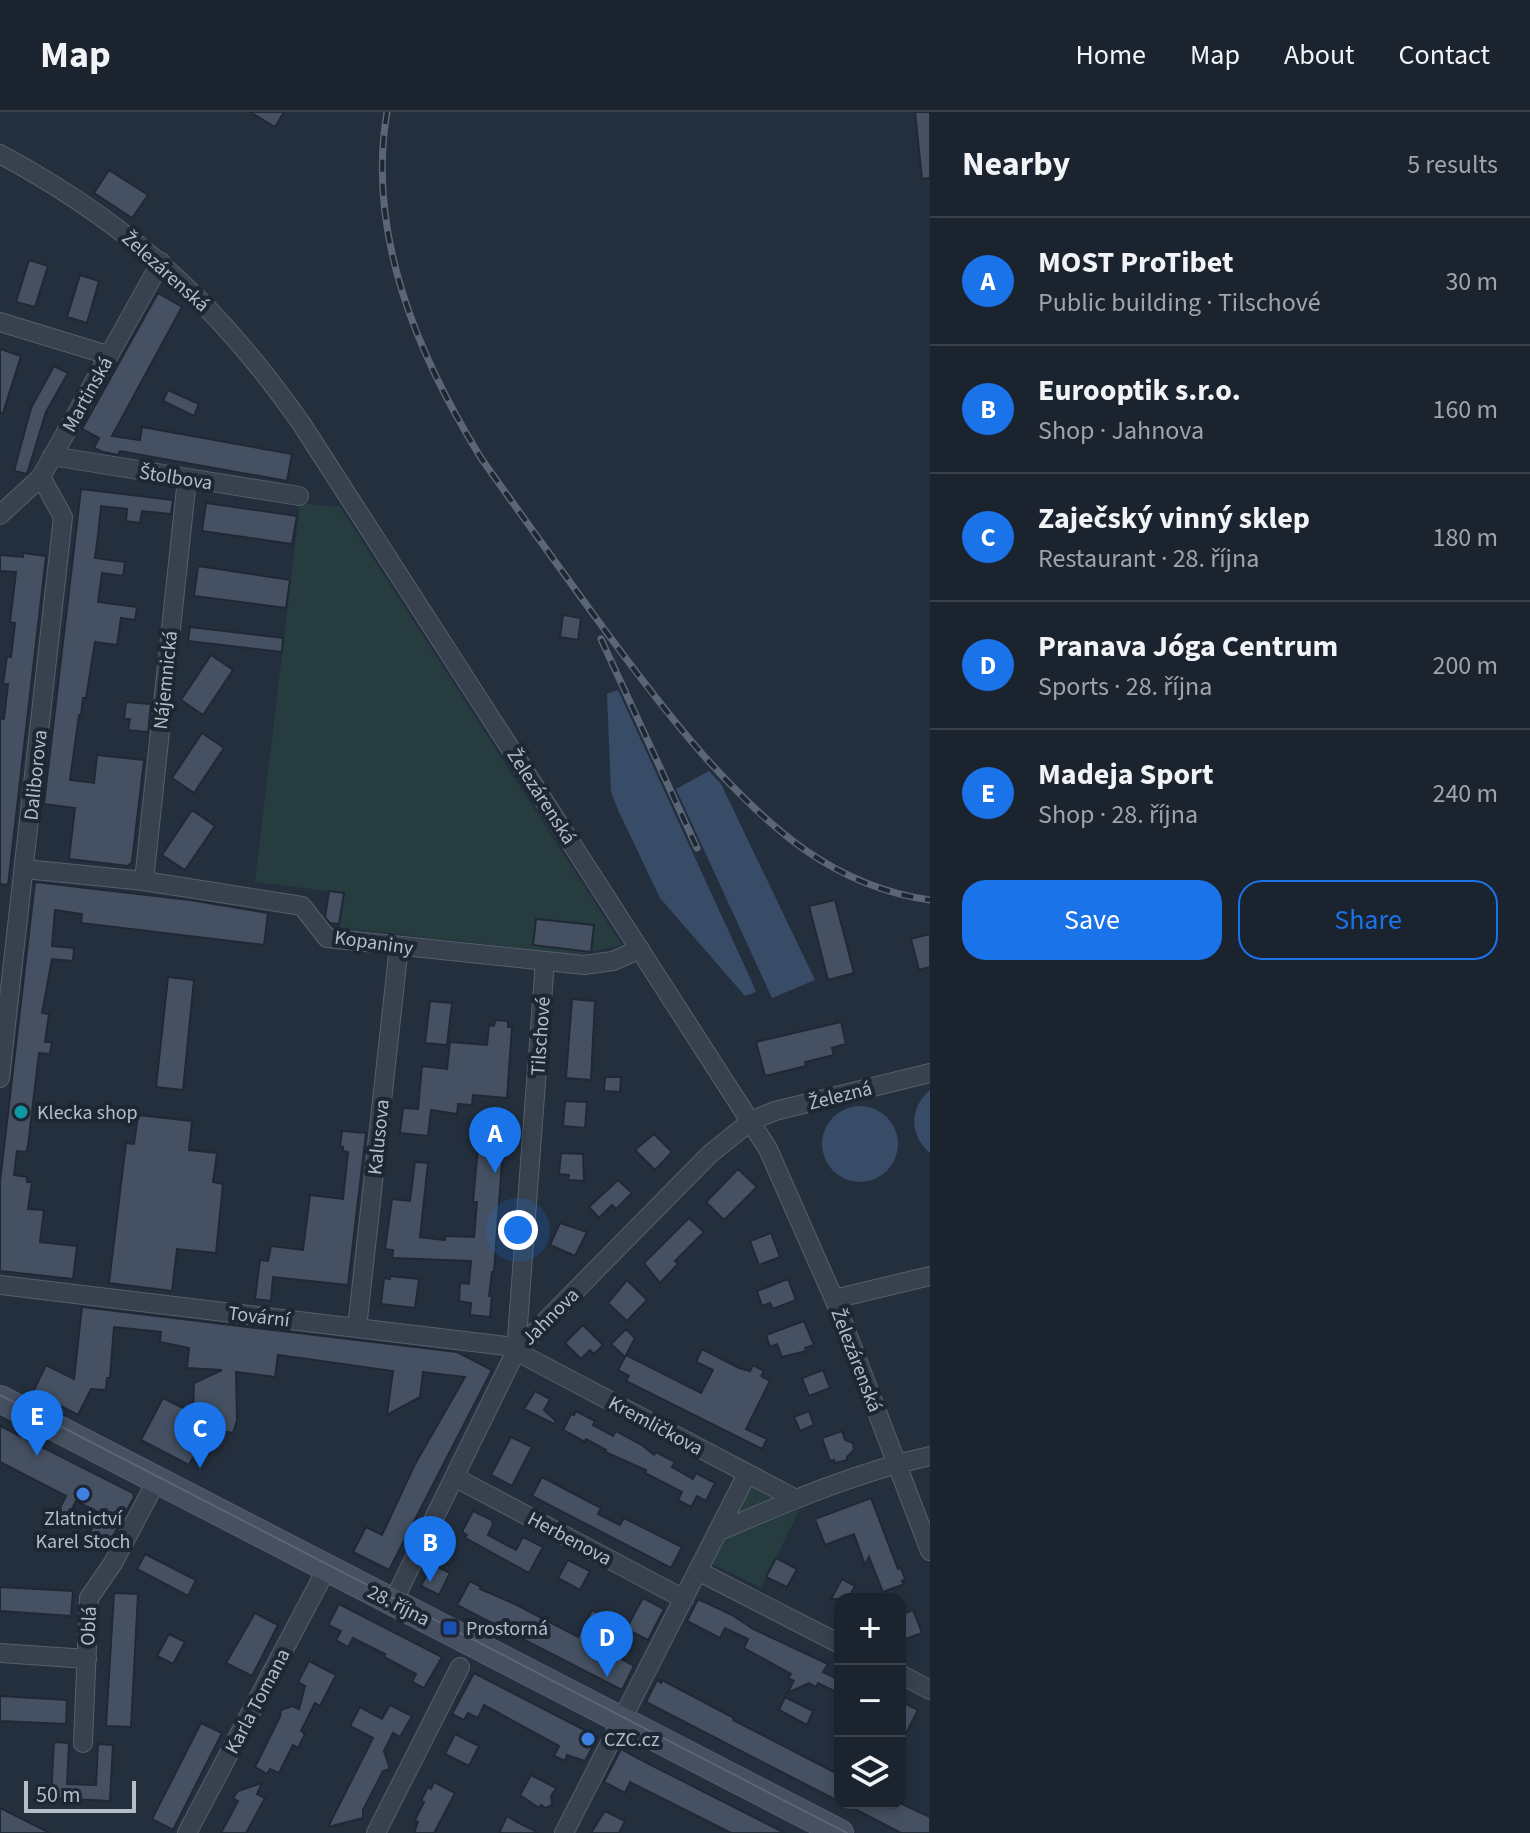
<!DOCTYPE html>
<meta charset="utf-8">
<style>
:root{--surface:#1b232e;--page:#242b36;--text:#f1f3f6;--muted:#a0a4aa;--line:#39404a;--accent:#1a73e8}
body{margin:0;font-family:"Source Sans 3",sans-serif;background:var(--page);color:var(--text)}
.controls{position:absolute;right:24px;bottom:24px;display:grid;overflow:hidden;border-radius:16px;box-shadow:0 4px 12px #0003}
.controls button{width:72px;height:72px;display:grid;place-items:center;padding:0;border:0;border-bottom:2px solid var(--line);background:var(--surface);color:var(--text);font:40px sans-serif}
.scale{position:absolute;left:24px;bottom:20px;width:112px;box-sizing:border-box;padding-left:8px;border:4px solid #b4bcc9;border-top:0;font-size:22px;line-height:28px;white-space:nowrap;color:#b4bcc9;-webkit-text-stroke:6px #1d2633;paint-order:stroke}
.you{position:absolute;left:518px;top:1118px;width:28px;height:28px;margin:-20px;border:6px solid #fff;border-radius:50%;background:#1a73e8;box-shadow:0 0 0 12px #1a73e833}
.badge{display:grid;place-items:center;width:52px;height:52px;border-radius:50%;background:var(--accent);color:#fff;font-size:26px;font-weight:700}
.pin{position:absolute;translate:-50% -66px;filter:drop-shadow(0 2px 4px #0008)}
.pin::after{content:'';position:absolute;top:42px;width:28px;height:24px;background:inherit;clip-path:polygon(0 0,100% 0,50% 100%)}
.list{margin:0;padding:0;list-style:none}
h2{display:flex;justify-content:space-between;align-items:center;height:104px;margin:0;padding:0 32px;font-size:34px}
h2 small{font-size:26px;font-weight:400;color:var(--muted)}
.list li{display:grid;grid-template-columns:52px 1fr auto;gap:24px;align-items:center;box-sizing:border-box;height:128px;padding:0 32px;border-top:2px solid var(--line)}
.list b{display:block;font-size:30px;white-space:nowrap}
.list p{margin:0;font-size:26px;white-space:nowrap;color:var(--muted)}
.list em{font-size:26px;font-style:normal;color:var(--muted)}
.actions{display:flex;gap:16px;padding:24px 32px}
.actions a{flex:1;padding:18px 0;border:2px solid var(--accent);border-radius:24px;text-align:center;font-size:28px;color:var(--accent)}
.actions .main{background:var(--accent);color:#fff}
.icon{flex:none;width:44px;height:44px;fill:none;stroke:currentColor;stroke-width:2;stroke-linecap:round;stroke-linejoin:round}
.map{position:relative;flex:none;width:930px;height:1721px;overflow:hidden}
header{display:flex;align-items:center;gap:48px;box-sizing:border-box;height:112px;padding:0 40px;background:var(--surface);border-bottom:2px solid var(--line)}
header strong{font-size:38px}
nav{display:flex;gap:44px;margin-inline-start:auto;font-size:28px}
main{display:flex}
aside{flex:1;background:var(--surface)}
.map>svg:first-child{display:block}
.green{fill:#263c3f}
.water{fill:#394c67}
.building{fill:#455162;stroke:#1f2835;stroke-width:2}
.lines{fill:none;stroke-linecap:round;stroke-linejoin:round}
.minor-casing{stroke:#565f6c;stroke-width:20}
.secondary-casing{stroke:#565f6c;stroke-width:28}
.minor{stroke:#38414e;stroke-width:18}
.secondary{stroke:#465061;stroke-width:26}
.tram{stroke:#5a6575;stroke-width:2}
.rail-casing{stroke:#5a6575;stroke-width:7}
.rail{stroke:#1d2633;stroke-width:4;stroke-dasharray:12;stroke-linecap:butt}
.culture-dot{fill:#0f9aa8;stroke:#1d2633;stroke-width:3}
.shop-dot{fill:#3f7fe0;stroke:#1d2633;stroke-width:3}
.transit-dot{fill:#1a4fb4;stroke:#1d2633;stroke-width:3}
.labels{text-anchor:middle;stroke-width:8;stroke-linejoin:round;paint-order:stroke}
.street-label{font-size:20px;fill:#b4bcc9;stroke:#1d2633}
.poi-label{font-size:20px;fill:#b4bcc9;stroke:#1d2633;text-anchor:start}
</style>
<header>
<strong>Map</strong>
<nav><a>Home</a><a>Map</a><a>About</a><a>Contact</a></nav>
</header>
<main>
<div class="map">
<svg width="930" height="1721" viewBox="0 0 930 1721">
<rect width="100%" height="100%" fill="#242f3e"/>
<path class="green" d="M300,391L340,395L622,833L582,842L564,841L341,816L339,812L343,781L255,770Z
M751,1369L785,1386L731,1407Z
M800,1397L761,1476L710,1451L722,1428Z"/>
<path class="water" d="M618,578L751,868L756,880L745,884L660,786L619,700L611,680L607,582Z
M709,659L721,672L815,868L772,886L676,677Z
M930,978V1041C909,1023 909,996 930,978Z
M822 1032a38 38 0 1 1 76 0a38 38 0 1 1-76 0Z"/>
<path class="building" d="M250,0H284L275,15Z
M915,0H930V66L922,67Z
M109,58L148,83L132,106L94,81Z
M29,148L48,154L35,195L16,190Z
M80,163L99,169L87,211L67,205Z
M158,181L182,195L112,324L140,328L142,315L292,342L287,369L120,339L118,343L103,340L94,336L99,326L82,317Z
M0,237L21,244L3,301H0Z
M54,254L68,261L46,300L27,362L14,359L31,296Z
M168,278L199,292L194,304L163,289Z
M81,377L173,388L171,402L142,399L140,411L126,409L127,397L101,394L98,423L95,446L125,450L123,464L102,461L98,490L137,495L135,508L121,506L117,533L95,530L86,586H83L81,603H79L70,668L94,671L97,643L144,648L132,750L128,754L69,747L75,696L44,692Z
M206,391L297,404L292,432L202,419Z
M23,441L46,444L8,773L0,772V606L4,607L8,572H3L7,544L11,545L15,511L10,510L16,460L0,459V443L23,445Z
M198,454L290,468L286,496L194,484Z
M563,503L581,506L578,528L560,525Z
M190,515L283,526L282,540L188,529Z
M211,543L233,558L203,603L181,588Z
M126,590L151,592L148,620L128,618L130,607H124Z
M202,621L224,636L194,681L172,666Z
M192,698L215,714L185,758L162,743Z
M35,770L190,788L268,801L264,833L81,811L82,802L55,798L52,834L74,836L73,849L52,847L42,901L49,902L45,930H52L50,942L39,941L28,1034L26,1040L17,1039L14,1063L27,1065V1070H32L28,1097L44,1098L40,1130L77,1134L73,1167L0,1159V1070Z
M329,779L344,781L339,812L330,811L325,805Z
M835,788L854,861L828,868L809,794Z
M536,807L594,813L591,840L533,833Z
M930,822V855L919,858L911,827Z
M168,865L194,868L183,978L156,975Z
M572,887L595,889L591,968L566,966Z
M430,889L452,891L447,933L425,931Z
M495,908L508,909V915H512L507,986L473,983L472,993L458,992L457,1002L431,998L428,1024L400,1021L403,996L418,997L422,954L447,957L450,930L487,933L489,913L494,914Z
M841,910L846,932L832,936L834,943L805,950L806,954L765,964L756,930Z
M605,965H621L620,980L604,979Z
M565,989L587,990L585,1016L563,1014Z
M69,992L88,994L87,1009L68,1007Z
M138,1003L192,1009L189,1038L217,1041L213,1070L223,1072L216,1141L177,1137L172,1179L109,1171L126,1031L134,1032Z
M482,1007L505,1009L494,1160H492L489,1184H492L490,1205L470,1203L471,1191L459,1189L460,1171L469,1172L471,1149L392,1146L393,1138L385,1137L392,1087L410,1089L415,1050L428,1051L420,1125L445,1128V1124L474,1125L477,1090H473L478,1035L473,1034L474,1019L482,1020Z
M342,1019L366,1021L348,1173L273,1165L271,1189L255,1187L260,1148L268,1149L271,1134L303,1138L310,1083L343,1087L348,1040L343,1039V1035H340Z
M654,1022L672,1040L655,1058L635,1038Z
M561,1041L583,1042L584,1069L568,1068L569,1063L559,1062Z
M738,1057L757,1075L724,1108L706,1090Z
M618,1068L632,1081L616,1097L612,1093L599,1106L589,1095Z
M689,1106L704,1120L675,1149L678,1152L660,1171L644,1151Z
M560,1111L587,1120L575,1144L550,1133Z
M771,1121L780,1145L759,1153L750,1129Z
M390,1164L419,1167L415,1196L381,1192L384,1166L390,1167Z
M788,1167L796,1188L773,1197L770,1191L762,1194L757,1179Z
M627,1168L647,1188L627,1209L608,1191Z
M82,1195L457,1240L492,1258L389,1458L353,1440L366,1415L382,1423L415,1352L465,1265L423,1260L420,1285L387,1303L393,1259L278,1243L275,1265L236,1260L237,1308L233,1321L208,1317L189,1353L141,1328L163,1286L193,1301L194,1271L222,1258L187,1256L189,1236L160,1230L161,1220L114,1215L110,1266H107L106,1278L91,1277L78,1303L33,1280L46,1253L74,1267Z
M804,1209L814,1233L805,1236L806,1239L782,1245L777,1232L770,1235L766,1223Z
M583,1213L603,1233L594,1242L590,1238L581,1247L565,1231Z
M626,1217L635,1226L626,1243L701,1281L713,1258L696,1250L702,1237L739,1256L750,1259L753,1253L764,1259L761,1264L770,1269L746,1317L767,1327L762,1337L626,1269L629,1264L618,1258L625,1245L611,1232Z
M823,1258L830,1276L809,1284L802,1266Z
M535,1279L550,1287L544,1298L556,1309L554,1312L524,1297Z
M576,1299L595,1309L593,1313L613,1324L616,1319L642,1333L654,1343L656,1340L675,1350L672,1355L693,1367L696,1361L715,1371L706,1389L697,1384L691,1395L678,1388L682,1380L645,1361L646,1358L605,1340L606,1338L586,1327L585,1330L563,1318L571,1302L574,1303Z
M809,1299L814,1313L800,1319L794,1305Z
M0,1314L133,1381L134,1385L112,1426L105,1423L101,1431L88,1424L100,1401L76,1389L62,1417L52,1412L66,1384L0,1350Z
M842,1319L845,1328L853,1331L854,1338L847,1345V1348L835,1351L834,1348L830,1349L822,1326Z
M511,1325L532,1335L512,1374L491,1363Z
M542,1365L601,1396L598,1402L620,1413L624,1406L682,1435L671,1456L532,1384Z
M871,1386L898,1457L901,1456L905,1467L902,1469L904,1472L883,1480L869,1445L865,1453L854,1422L825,1433L815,1407Z
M473,1399L492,1408L493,1412L488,1423L516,1438L523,1425L543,1435L529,1461L465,1426L467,1423L462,1420Z
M145,1442L196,1468L188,1484L137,1457Z
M776,1446L797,1457L787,1475L766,1465Z
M568,1448L590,1459L580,1478L558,1466Z
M432,1452L450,1461L439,1483L421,1474Z
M842,1467L855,1474L848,1487H831Z
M470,1469L481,1475L480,1477L515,1492L578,1525L592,1498L613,1509L599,1534L634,1554L622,1578L457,1493Z
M0,1475L73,1479L71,1504L0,1499Z
M114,1481L138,1482L131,1615L106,1614Z
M643,1486L664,1497L648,1528L626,1517Z
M698,1487L732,1503L753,1517L828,1552L823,1560L840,1568V1582L818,1571L816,1575L809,1571L787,1581L794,1569L788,1566L791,1562L744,1536L748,1527L725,1516L720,1526L687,1509Z
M339,1492L442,1545L424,1576L412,1570L416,1562L384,1545L385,1542L353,1526L348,1535L336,1528L341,1519L328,1513Z
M913,1498L922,1521L900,1529V1503Z
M255,1501L278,1513L252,1564L226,1551Z
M169,1522L185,1530L173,1552L157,1544Z
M309,1549L336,1563L320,1594L315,1591L301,1619L305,1622L298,1636L293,1633L279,1661L270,1657L267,1662L255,1655L280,1605L281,1598L292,1594L299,1597L305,1574L298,1570Z
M474,1561L598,1625L585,1649L567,1643L565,1649L554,1644L559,1634L484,1593L478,1606L468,1601L464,1608L452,1602Z
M657,1568L661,1571L662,1568L734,1606L733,1608L840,1663V1690L646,1590Z
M0,1584L67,1588L66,1612L0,1609Z
M785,1585L813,1599L807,1613L779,1598Z
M900,1589L918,1598L900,1633Z
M390,1593L412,1604L400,1625L393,1621L384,1639L390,1657L383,1659L363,1698V1706L328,1715L373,1626L350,1614L360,1595L382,1607Z
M201,1611L222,1621L173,1718L152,1707Z
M455,1622L479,1634L469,1654L445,1642Z
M54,1630L69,1631L67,1672L96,1673L98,1632L113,1633L110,1689L51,1686Z
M621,1637L649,1652L785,1721H731L630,1670L625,1681L604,1670Z
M531,1663L556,1676L551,1684L552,1693L546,1696L541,1693L539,1696L520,1683Z
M434,1670L455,1681L434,1721H414L418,1710L415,1708L424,1690L421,1689L428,1675L431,1677Z
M262,1671L257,1682L265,1686L246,1721H221L238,1689L233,1686L238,1679Z
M843,1691H900L930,1705V1721H901Z
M0,1696L50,1721H0Z
M605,1699L625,1709L619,1721H591Z
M507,1704L517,1710L539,1721H499Z"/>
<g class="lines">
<g class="minor-casing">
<path id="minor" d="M0,42C128,111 218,192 301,311L768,1037L834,1187L930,1439
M0,210L108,243
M52,344L299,384
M0,403L41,365L161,150
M25,757L144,769L302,794L327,826L584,853L613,849L640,837
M144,769L187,367
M0,966L63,405L41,365
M0,1173L506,1234L796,1387
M834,1187L930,1164
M357,1216L399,834
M516,1239L545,849
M456,1366L684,1487
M717,1420C786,1391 856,1360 930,1344
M698,1459L840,1532
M393,1490L516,1239L710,1042L751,1009L775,999L930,961
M0,1541L87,1547
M900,1562L930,1578
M83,1631L89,1486L113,1451L157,1368
M187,1721L327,1456
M376,1721L460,1555
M564,1721L747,1362"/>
</g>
<g class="secondary-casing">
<path id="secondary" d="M0,1287L840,1721"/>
</g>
<use href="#minor" class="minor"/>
<use href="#secondary" class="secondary"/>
<path class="tram" d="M0,1283L847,1721"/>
<g class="rail-casing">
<path id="rail" d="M387,0C366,122 418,244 481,346C516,396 552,445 588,495C625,546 662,596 704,644C768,715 832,774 930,788
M601,527L697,736"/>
</g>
<use href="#rail" class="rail"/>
</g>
<circle class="culture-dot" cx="21" cy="1000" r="8"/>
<g class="shop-dot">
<circle cx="83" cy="1382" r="8"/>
<circle cx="588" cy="1627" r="8"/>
</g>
<rect class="transit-dot" x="442" y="1508" width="16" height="16" rx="4"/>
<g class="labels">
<g class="street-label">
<text transform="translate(166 159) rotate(42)" y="7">Železárenská</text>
<text transform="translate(87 282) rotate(-61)" y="7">Martinská</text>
<text transform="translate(176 365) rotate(9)" y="7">Štolbova</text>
<text transform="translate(165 568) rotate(-84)" y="7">Nájemnická</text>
<text transform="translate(35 663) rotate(-84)" y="7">Daliborova</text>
<text transform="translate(542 684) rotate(57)" y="7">Železárenská</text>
<text transform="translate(374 830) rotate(8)" y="7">Kopaniny</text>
<text transform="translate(540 924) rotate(-86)" y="7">Tilschové</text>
<text transform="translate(840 983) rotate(-14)" y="7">Železná</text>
<text transform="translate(378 1025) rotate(-84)" y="7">Kalusova</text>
<text transform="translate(259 1204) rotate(7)" y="7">Tovární</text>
<text transform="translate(550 1204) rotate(-45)" y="7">Jahnova</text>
<text transform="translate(857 1248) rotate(69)" y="7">Železárenská</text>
<text transform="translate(656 1313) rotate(28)" y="7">Kremličkova</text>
<text transform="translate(570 1426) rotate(28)" y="7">Herbenova</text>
<text transform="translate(399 1493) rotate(27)" y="7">28. října</text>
<text transform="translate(88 1514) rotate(-87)" y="7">Oblá</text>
<text transform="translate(257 1589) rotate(-62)" y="7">Karla Tomana</text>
</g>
<g class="poi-label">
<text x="37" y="1007">Klecka shop</text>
<text x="83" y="1413" text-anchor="middle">Zlatnictví<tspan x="83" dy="23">Karel Stoch</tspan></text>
<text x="466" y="1523">Prostorná</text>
<text x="604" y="1634">CZC.cz</text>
</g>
</g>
</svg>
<div class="controls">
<button>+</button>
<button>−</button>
<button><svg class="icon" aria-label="layers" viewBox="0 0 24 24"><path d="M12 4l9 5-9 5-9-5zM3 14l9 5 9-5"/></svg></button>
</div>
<div class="scale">50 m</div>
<div class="you"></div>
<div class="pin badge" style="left:495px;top:1061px">A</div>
<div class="pin badge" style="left:430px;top:1470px">B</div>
<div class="pin badge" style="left:200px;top:1356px">C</div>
<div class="pin badge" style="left:607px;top:1565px">D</div>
<div class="pin badge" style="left:37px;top:1344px">E</div>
</div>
<aside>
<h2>Nearby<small>5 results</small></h2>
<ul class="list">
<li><span class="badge">A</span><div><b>MOST ProTibet</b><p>Public building · Tilschové</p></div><em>30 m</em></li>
<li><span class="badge">B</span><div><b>Eurooptik s.r.o.</b><p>Shop · Jahnova</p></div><em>160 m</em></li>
<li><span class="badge">C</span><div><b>Zaječský vinný sklep</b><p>Restaurant · 28. října</p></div><em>180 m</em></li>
<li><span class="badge">D</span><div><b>Pranava Jóga Centrum</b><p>Sports · 28. října</p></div><em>200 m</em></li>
<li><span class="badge">E</span><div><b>Madeja Sport</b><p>Shop · 28. října</p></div><em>240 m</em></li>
</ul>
<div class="actions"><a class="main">Save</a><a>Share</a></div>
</aside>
</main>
